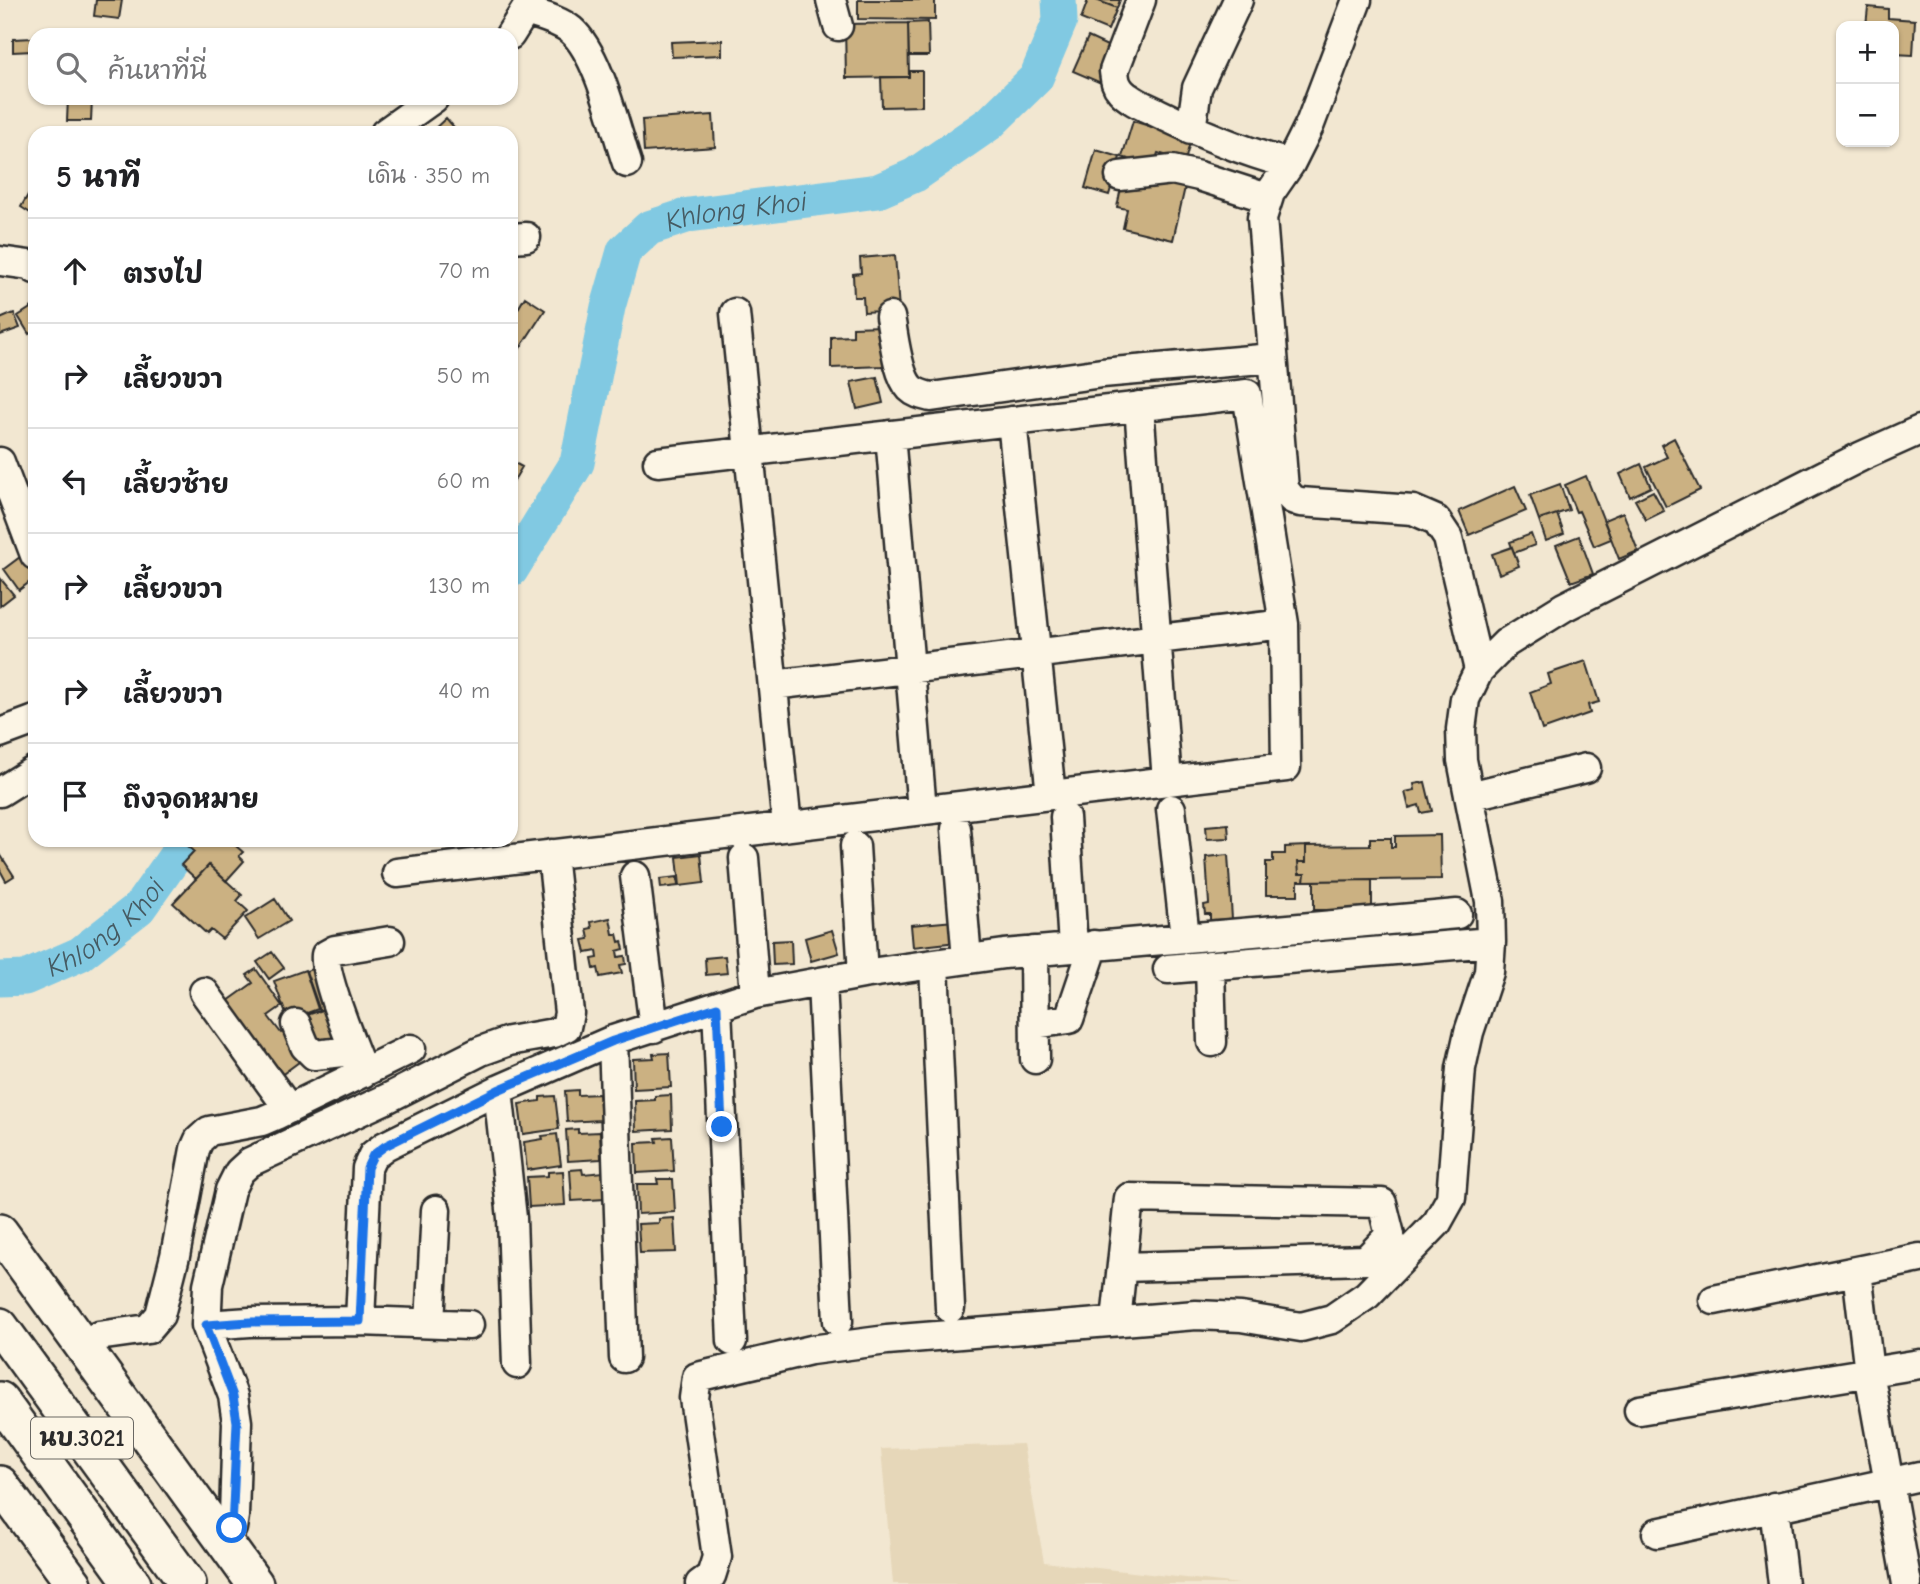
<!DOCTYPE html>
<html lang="th">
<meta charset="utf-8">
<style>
:root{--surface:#fff;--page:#f6f6f6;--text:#202124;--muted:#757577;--line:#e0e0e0}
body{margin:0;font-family:"Comic Neue","Playpen Sans Thai",sans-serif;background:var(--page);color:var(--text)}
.controls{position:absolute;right:21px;top:21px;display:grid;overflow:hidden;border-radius:14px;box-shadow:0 2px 5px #0004}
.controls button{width:63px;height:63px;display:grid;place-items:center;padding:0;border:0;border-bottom:2px solid var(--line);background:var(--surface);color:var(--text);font:35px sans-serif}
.stop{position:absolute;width:21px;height:21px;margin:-16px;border:5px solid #1a73e8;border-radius:50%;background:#fff}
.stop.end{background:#1a73e8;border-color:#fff;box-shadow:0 2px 7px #0008}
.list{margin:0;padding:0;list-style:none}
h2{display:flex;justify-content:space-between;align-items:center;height:91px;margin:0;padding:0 28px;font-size:30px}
h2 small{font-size:23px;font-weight:400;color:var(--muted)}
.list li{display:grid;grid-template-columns:46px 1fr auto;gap:21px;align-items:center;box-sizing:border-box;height:105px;padding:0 28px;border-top:2px solid var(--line)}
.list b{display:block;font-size:26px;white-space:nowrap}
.list em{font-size:23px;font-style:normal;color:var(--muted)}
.icon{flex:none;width:38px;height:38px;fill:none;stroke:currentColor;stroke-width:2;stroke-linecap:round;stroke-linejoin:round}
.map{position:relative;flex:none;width:1920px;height:1584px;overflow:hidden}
.search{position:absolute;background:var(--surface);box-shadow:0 2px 5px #0004;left:28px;top:28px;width:490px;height:77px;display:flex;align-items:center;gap:18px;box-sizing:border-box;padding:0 24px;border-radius:21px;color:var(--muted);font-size:26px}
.panel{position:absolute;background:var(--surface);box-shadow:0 2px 5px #0004;left:28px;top:126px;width:490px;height:721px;border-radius:21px}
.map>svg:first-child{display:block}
.built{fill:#e6d7b9}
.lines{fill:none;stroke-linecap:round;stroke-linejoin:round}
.river{stroke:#81c9e2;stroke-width:35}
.building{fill:#cbb182;stroke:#2b2b2b;stroke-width:2}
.minor-casing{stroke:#2b2b2b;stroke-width:33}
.major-casing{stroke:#2b2b2b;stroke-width:40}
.minor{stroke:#fcf5e5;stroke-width:28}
.major{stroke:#fcf5e5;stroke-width:35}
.route{stroke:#1a73e8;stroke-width:9}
.labels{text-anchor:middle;stroke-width:7;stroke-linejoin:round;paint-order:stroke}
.shield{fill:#fcf5e5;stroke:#6a6863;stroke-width:2}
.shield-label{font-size:24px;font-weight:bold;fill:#2b2b2b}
.water-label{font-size:28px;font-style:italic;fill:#455a62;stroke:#fcf5e5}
</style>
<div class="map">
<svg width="1920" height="1584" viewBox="0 0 1920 1584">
<rect width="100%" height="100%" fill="#f2e7d1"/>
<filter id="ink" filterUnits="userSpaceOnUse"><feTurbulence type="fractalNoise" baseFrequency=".0143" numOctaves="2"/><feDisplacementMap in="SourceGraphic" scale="14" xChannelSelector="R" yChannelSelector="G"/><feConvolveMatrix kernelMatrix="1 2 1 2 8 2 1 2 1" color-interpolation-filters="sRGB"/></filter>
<g filter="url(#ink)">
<path class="built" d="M1023,1444L1044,1562L1239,1584H893L881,1449Z"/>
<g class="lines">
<g class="river">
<path id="s1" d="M511,570L577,463L608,307L624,251L649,228L689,215L878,191L915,175L990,123L1036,78L1060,21L1059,0"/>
<path id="s2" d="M0,979L25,978L80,954L139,908L187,840"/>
</g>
</g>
<path class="building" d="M96,0H122L119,19L94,16Z
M858,0H935V20L858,19Z
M1088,0H1096L1117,8L1108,30L1081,19Z
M1096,0H1120L1117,8Z
M1868,7L1888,9V18L1915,20L1913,55L1894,54V26H1866Z
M928,22L929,56H909L908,23Z
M908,23L909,77L846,78L845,24Z
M44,31H64V35H44Z
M1088,37L1116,50L1101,83L1073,71Z
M33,38V51L13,52V39Z
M722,40V55L672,57L671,42Z
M909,71H922V106L882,107L881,77H909Z
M68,98H92L91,121H67Z
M713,115L715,147L644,152L642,120Z
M446,118L459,133H430Z
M1133,121L1191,139L1185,161L1158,153L1153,167L1122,157Z
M1096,150L1120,157L1109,195L1085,188Z
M1123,178L1186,183L1173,240L1123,228L1127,209L1117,207Z
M35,183V216L21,207Z
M895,255L899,310L864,312L863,297H854L853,274L861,273L860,258Z
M525,297L545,310L511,362V308L516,312Z
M32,307L35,313V330L29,334L18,316Z
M14,313L20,328L0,335V319Z
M883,326L884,366L831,368V337L853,336V327Z
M877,377L883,403L857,409L851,382Z
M1674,438L1700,490L1666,507L1646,467L1667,457L1661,445Z
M511,461L522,467L513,482L511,480Z
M1641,464L1651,487L1630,497L1620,474Z
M1586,476L1611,539L1594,546L1579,511L1576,512L1565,485Z
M1560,484L1569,510L1539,520L1530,495Z
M1515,486L1526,511L1469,535L1459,511Z
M1653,491L1664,511L1646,520L1635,500Z
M1623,512L1638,551L1619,559L1604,520Z
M1557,514L1564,534L1546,541L1539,520Z
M1531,534L1535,545L1514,553L1510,542Z
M1579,536L1593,574L1571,582L1556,545Z
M1512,547L1519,566L1499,574L1492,554Z
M20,557L35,578L19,590L4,569Z
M0,578L14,595L0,606Z
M1586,661L1599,702L1588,705L1590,713L1542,730L1530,692L1551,684L1548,674Z
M1425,782L1432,811L1421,813L1419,805L1409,808L1405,792L1415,790L1414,784Z
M1228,824L1229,838L1207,839L1206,826Z
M1440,835L1441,879L1304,881L1305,874H1299L1298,862H1306V846L1370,845V838H1391V847H1395V836Z
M194,840H229L243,852L239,856L244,861L226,881L209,865L196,879L181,865L194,851L188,846Z
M1306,846V862H1298L1299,874H1305L1304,881H1298V895H1266V862H1273V854H1285V847Z
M0,854L14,876L6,881L0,870Z
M701,854L704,883L680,886L677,857Z
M1228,855L1232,919L1210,920V914H1205L1204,905L1209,904L1206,857Z
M209,865L242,895L237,901L248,911L222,939L211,930L207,934L173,903Z
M677,877L678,886L661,888L660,879Z
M1372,880V910H1314V881Z
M275,899L289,921L259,939L245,918Z
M610,918L613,934H617L619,942L622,941L624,949L617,951L618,957L625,956L626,964L620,965L622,973L600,977L598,968L594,969L592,959L598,958L597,951L586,953L583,940L589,939L587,929L592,928L591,922Z
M954,921L957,942L913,947L911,925Z
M832,930L839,953L811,961L805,938Z
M791,940L792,964L773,965L772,941Z
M272,952L284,968L269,979L257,962Z
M725,956L727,973L706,975L705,958Z
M323,965L337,1005L320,1011L306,971Z
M256,969L282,1006L268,1016L281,1033L288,1029L307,1056L280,1076L228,1001L253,983L247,975Z
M305,970L318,1009L288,1020L274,981Z
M337,1005L346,1034L317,1044L307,1015Z
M669,1053L671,1087L634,1089L633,1059L654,1058L653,1054Z
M578,1090V1095L599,1094L601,1120L567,1122L565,1091Z
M671,1095L672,1129L636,1131L635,1101L655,1100V1096Z
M555,1096L559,1129L523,1134L519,1104L540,1101V1097Z
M578,1129V1133L600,1132L601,1159L568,1161L566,1130Z
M557,1134L561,1165L527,1170L524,1142L543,1139L542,1136Z
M672,1137L674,1171L637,1173L636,1143L657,1142L656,1138Z
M582,1169L583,1174L604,1172L605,1199L572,1201L570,1170Z
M563,1171L565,1205L529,1207L527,1177L548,1176V1172Z
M657,1179H673L675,1212L638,1214L637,1184H658Z
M674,1218L676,1252L640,1253L638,1224L659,1223V1219Z"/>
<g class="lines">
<g class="minor-casing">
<path id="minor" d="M831,0L838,26
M1141,0L1114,71C1115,79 1115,84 1121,91C1130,101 1146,107 1158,113C1201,134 1244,152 1290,164
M1357,0L1310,124L1290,164L1270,193L1262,218L1284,489L1292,499L1300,502L1413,510L1436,520L1448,538L1479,670
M526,11C541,16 559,20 571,30C599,54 615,128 627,163
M510,35L532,0
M1191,130L1197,88L1238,0
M385,133L434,98
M1120,176L1172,170L1199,176L1267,198
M511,238L526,237
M0,261L29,265L35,269
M735,313L787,826
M890,317C894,336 897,374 910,388C916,394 923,395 931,397L1102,373L1273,358
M1139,406L1167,781
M1012,421L1051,795
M890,435L922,810
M0,462L35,555
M773,685L1284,624
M0,733L35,720
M0,792L35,770
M1469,796L1586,768
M1171,809L1185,937
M1065,817L1073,947
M956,829L967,959
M855,846L863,974
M744,858L755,994
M397,873L1286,767L1284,624L1247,394L658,462
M635,876L654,1028
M1034,951L1035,1059
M934,965L950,1308
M1210,965L1212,1042
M1168,969L1491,942
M822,982L838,1321
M204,992L289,1109
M717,1007L732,1341
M296,1024L305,1046L314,1055L354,1051
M1035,1024L1069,1019L1094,945
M613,1040L624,1358
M363,1073C354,1049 323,977 326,955L335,950L390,941
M498,1090L512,1218L517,1364
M1857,1271L1869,1372L1907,1584
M1714,1300L1920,1258
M360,1321L469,1325
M1116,1321L1129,1198L1382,1203L1390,1235L1366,1260L1122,1267
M430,1323L436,1210
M206,1325L250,1322L360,1321L367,1168L373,1155L385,1146L498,1090L613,1040L755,994L863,974L1004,954L1457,914
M83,1346L98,1336L148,1329L160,1315L175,1256L195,1149L199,1140L209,1131L262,1121L276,1115L411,1049
M1639,1410L1920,1364
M1774,1507L1783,1584
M1657,1533L1920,1476
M225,1541L232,1528L234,1516L237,1422L233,1396L206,1325L207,1308L208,1285L230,1190L239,1172L250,1162L388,1098L481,1051L509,1041L554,1033L566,1027L569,1013L552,854
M700,1584L711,1576L717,1557L694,1398L697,1377L811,1350L887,1340L1196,1315L1241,1317L1301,1327L1332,1319L1367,1295L1437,1223L1451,1198L1461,1068L1469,1032L1489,972L1491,942L1490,901L1462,760L1461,729L1465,699L1479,670L1506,643L1564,607L1862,456L1920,430"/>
</g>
<g class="major-casing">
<path id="major" d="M0,1232L255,1584
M0,1326L188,1584
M0,1400L133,1584
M0,1484L74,1584"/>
</g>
<use href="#minor" class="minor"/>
<use href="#major" class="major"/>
</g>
</g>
<g class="lines" filter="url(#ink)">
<path class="route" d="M232,1528L237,1422L233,1396L206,1325L250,1322L360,1321L367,1168L373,1155L385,1146L498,1090L613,1041L717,1007L722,1127"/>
</g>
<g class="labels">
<rect class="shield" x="31" y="1417.5" width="102" height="41" rx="5"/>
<g class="shield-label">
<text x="82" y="1446">นบ.3021</text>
</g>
<g class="water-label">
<text dy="10" stroke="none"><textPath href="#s1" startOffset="466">Khlong Khoi</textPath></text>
<text dy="10" stroke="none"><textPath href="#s2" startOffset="121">Khlong Khoi</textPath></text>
</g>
</g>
</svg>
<div class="controls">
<button>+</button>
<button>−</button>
</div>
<div class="stop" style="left:232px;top:1528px"></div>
<div class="stop end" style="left:722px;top:1127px"></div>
<div class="search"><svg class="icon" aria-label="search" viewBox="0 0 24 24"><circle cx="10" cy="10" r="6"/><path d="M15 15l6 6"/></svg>ค้นหาที่นี่</div>
<section class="panel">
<h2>5 นาที<small>เดิน · 350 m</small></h2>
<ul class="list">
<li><svg class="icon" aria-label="ahead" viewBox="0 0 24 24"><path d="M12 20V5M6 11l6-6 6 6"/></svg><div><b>ตรงไป</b></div><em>70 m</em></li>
<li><svg class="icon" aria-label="right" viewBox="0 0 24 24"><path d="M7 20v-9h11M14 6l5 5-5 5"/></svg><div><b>เลี้ยวขวา</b></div><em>50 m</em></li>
<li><svg class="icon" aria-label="left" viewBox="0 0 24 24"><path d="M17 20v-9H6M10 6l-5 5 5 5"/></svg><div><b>เลี้ยวซ้าย</b></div><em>60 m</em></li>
<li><svg class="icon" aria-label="right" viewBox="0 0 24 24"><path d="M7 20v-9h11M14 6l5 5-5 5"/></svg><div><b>เลี้ยวขวา</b></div><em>130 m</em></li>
<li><svg class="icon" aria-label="right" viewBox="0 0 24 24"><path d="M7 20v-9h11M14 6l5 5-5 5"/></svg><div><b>เลี้ยวขวา</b></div><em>40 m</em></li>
<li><svg class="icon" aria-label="arrive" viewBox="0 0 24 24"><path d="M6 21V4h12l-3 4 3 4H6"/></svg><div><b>ถึงจุดหมาย</b></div></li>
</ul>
</section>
</div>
